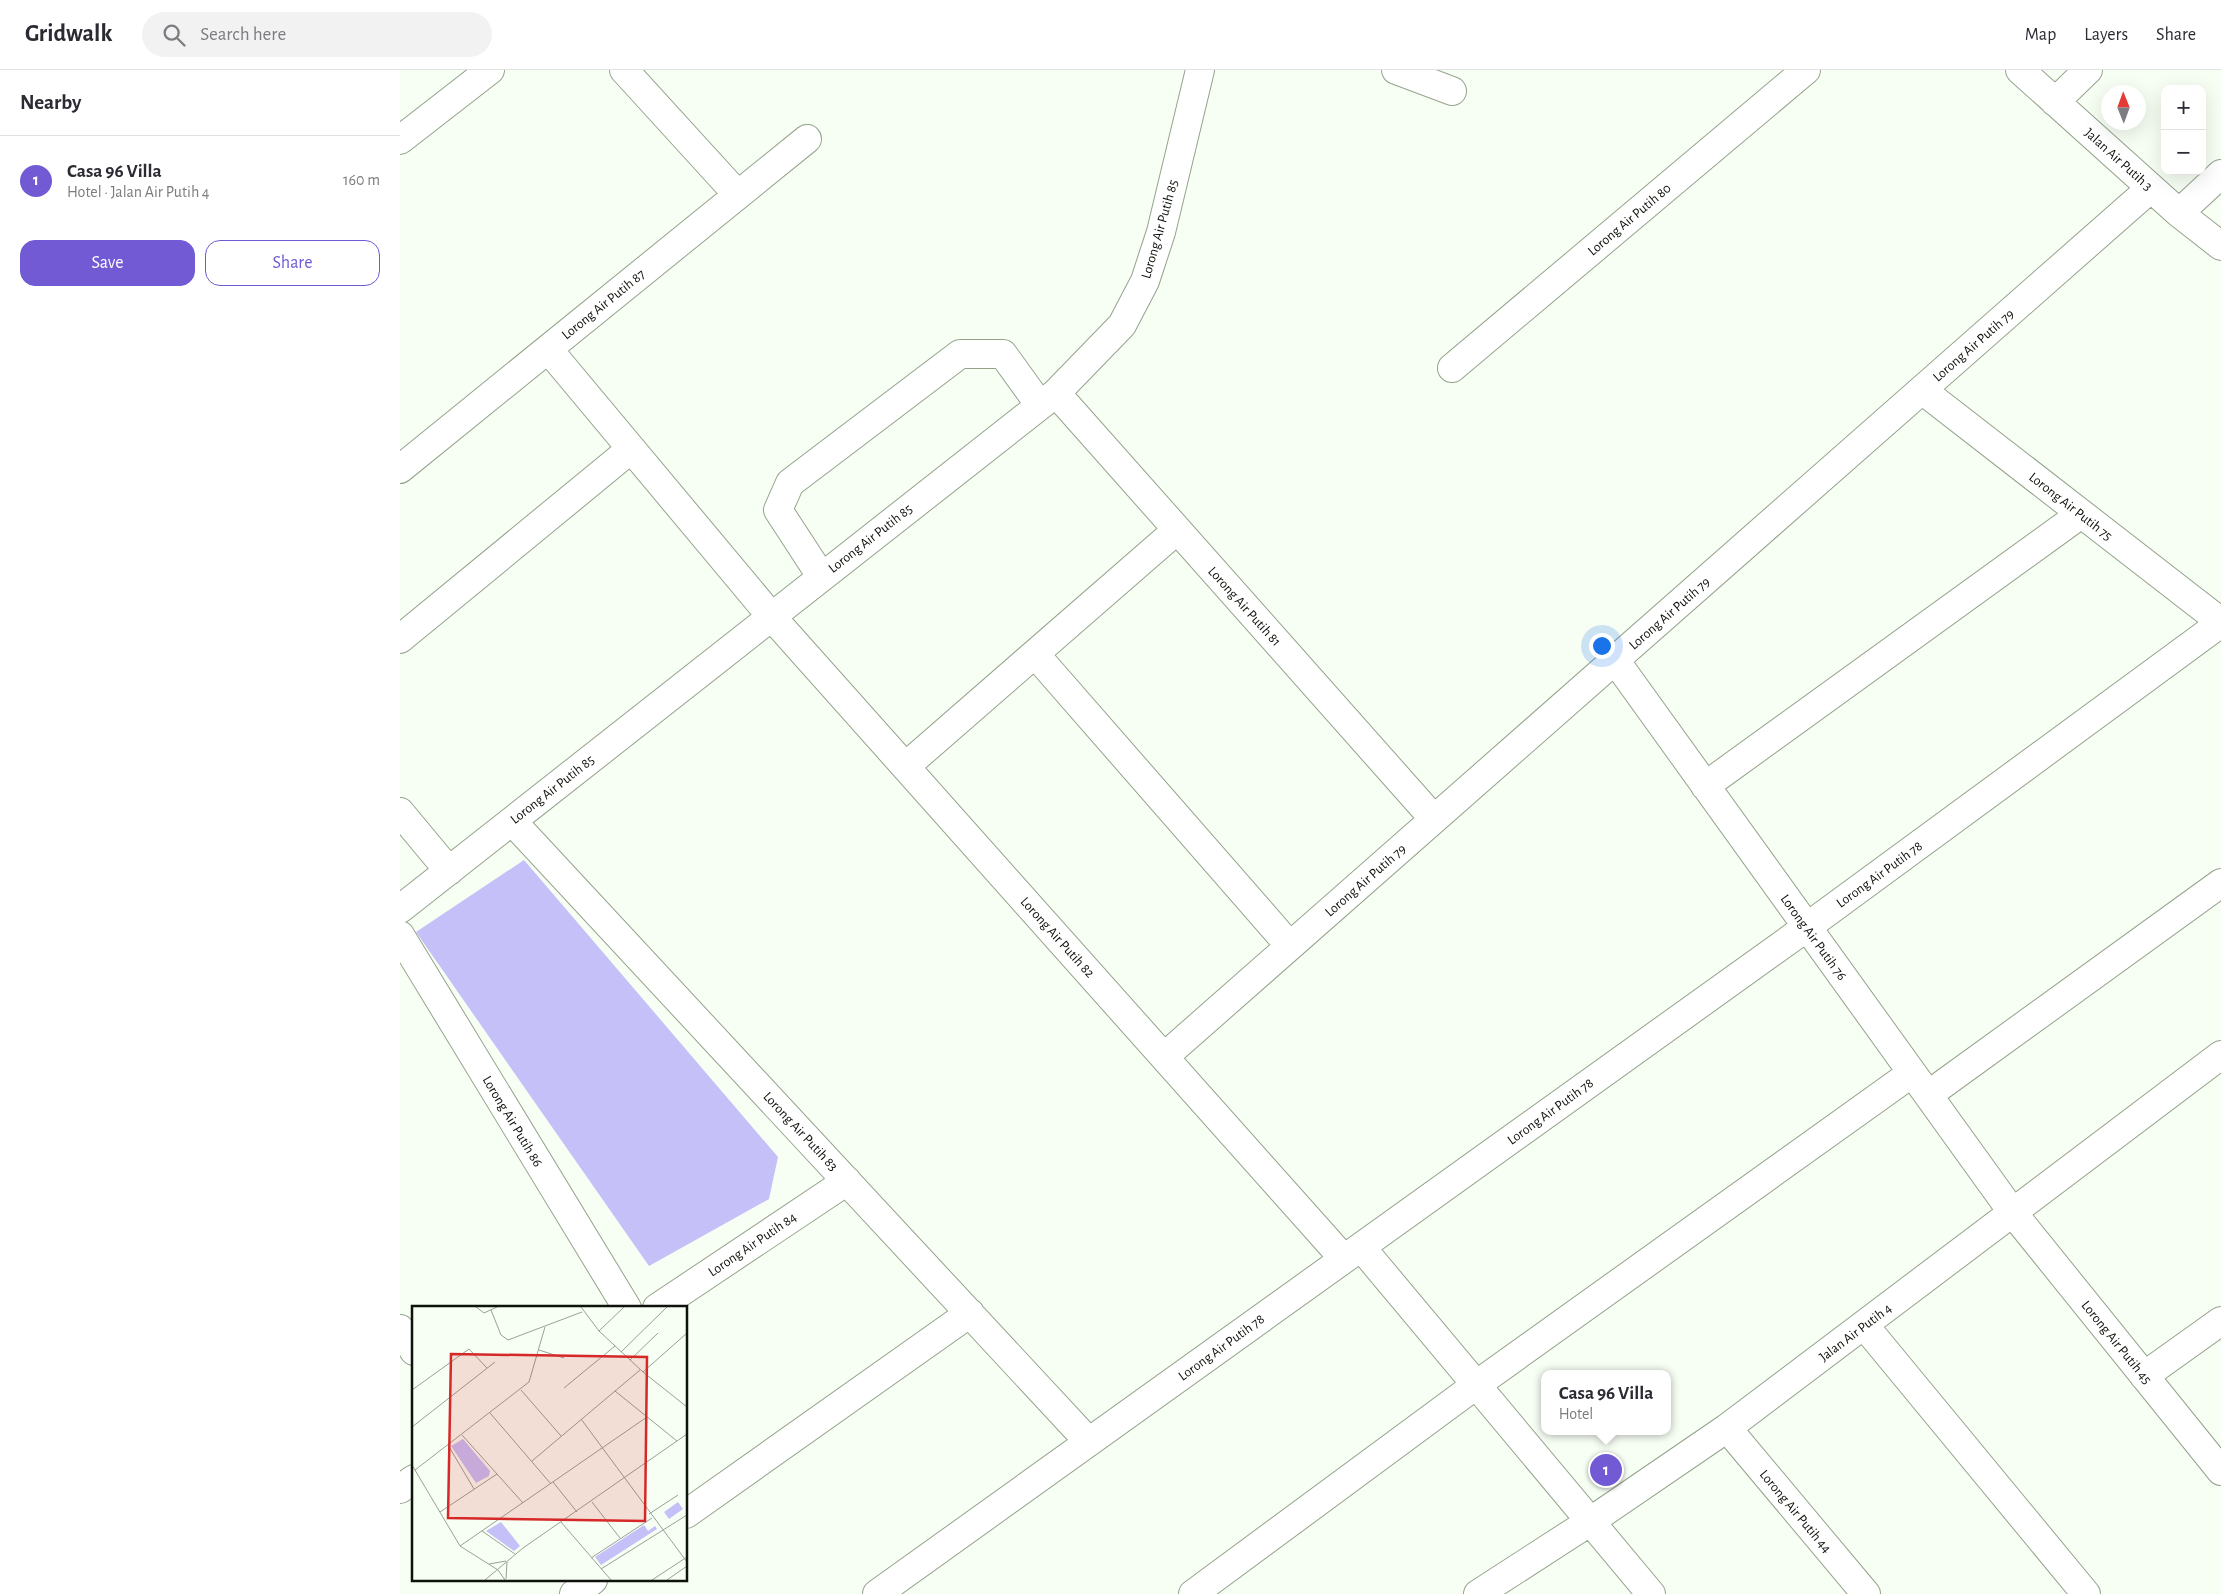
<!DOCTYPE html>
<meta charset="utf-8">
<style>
:root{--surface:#fff;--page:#f2f2f3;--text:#2b2b33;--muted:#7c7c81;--line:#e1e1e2;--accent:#715ad4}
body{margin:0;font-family:"Alegreya Sans",sans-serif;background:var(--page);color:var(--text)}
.controls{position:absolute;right:15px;top:15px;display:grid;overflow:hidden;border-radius:10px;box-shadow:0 5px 20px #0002}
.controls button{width:45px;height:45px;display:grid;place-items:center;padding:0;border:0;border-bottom:1px solid var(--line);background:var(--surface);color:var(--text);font:25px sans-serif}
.compass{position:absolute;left:1701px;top:15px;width:45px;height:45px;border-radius:50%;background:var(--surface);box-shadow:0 5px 20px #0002;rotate:359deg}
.you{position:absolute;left:1201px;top:575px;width:18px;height:18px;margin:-12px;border:4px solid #fff;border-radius:50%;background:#1a73e8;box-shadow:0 0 0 8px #1a73e833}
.badge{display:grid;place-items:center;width:32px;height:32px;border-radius:50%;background:var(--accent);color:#fff;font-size:16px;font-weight:700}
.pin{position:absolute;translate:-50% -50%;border:2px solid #fff;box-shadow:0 1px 5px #0006}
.popup{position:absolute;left:1141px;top:1300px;width:130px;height:65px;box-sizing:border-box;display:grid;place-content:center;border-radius:10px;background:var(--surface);filter:drop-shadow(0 1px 4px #0005);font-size:16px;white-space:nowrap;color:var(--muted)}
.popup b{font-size:19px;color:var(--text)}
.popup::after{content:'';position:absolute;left:50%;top:100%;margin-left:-10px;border:10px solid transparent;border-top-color:var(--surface)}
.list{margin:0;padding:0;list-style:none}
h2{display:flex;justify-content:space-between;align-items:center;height:65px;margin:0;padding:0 20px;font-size:21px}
h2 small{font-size:16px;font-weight:400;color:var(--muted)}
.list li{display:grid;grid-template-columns:32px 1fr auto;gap:15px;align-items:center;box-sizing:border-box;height:90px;padding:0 20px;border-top:1px solid var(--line)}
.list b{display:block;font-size:19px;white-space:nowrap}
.list p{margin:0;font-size:16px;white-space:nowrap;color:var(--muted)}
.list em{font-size:16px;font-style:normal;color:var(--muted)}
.actions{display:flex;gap:10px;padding:15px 20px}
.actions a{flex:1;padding:11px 0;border:1px solid var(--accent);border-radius:15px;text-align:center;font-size:18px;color:var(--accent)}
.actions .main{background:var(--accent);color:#fff}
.icon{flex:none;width:28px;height:28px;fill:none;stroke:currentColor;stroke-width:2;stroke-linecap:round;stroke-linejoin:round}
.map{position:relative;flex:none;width:1821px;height:1524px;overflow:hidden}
header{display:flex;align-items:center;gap:30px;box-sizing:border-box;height:70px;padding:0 25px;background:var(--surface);border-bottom:1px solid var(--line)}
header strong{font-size:24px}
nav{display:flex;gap:28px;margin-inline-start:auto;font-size:18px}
.search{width:350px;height:45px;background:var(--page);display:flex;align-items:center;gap:12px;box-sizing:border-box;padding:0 18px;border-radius:28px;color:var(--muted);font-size:19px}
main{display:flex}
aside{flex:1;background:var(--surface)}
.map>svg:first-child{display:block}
.green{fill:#c5c1f8}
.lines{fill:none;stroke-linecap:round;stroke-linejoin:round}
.minor-casing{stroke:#94a38c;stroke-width:30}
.minor{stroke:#fff;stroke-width:28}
.labels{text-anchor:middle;stroke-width:4;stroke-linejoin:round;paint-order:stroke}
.street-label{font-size:14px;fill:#0d120a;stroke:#fff}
.inset-road{fill:none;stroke:#99a096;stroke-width:1}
.view{fill:#d62828;fill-opacity:0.15;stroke:#d62828;stroke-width:2.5}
.inset-edge{fill:none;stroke:#0d120a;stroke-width:2.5}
</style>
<header>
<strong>Gridwalk</strong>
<div class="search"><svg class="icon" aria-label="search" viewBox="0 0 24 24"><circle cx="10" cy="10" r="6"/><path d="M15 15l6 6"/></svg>Search here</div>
<nav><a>Map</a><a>Layers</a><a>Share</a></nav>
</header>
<main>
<aside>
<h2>Nearby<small></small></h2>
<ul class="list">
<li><span class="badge">1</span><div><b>Casa 96 Villa</b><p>Hotel · Jalan Air Putih 4</p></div><em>160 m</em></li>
</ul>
<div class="actions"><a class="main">Save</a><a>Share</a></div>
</aside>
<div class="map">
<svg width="1821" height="1524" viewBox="0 0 1821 1524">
<rect width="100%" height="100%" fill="#f7fef4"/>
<path class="green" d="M124,790L378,1087L369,1129L249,1196L16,862Z"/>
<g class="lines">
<g class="minor-casing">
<path id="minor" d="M224,0L338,125
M996,0L1052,21
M1620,0L1779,143L1821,176
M1655,32L1688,0
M0,70L90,0
M1779,143L1821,104
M148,279L371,546L944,1189
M1052,298L1406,0
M1522,320L1821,552
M656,323L1034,749
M0,399L407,69
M421,506L378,440L390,413L560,284H603L639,334
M0,569L231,379
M635,584L890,876
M1215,590L1613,1143L1821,1401
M506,696L777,460
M1305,716L1681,444
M0,742L49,801
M112,751L689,1372
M0,839L656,323L722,255L745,211L761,162L800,0
M0,865L227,1238
M764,987L1751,118
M1528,1025L1821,813
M961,1177L1251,1524
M257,1238L447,1111
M1464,1255L1686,1524
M0,1259L14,1281
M1744,1306L1821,1251
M1327,1358L1466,1524
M0,1419L14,1409
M286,1444L570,1243
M174,1524L193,1510
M477,1524L1407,857L1821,553
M793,1524L1076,1315L1512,1003
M1078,1524L1191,1451L1327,1358L1821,985"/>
</g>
<use href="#minor" class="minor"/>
</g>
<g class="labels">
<g class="street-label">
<text transform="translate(1719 89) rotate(42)" y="5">Jalan Air Putih 3</text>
<text transform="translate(1229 149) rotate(-40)" y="5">Lorong Air Putih 80</text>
<text transform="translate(759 159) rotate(-74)" y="5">Lorong Air Putih 85</text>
<text transform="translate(203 234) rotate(-39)" y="5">Lorong Air Putih 87</text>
<text transform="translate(1573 275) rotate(-41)" y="5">Lorong Air Putih 79</text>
<text transform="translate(1671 436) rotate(38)" y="5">Lorong Air Putih 75</text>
<text transform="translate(470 468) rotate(-38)" y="5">Lorong Air Putih 85</text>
<text transform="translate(845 536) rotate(48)" y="5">Lorong Air Putih 81</text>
<text transform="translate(1269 543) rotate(-41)" y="5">Lorong Air Putih 79</text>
<text transform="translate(152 719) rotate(-38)" y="5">Lorong Air Putih 85</text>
<text transform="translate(1479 804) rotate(-36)" y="5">Lorong Air Putih 78</text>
<text transform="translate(965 810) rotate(-41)" y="5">Lorong Air Putih 79</text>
<text transform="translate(658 867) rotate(48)" y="5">Lorong Air Putih 82</text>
<text transform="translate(1414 867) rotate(54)" y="5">Lorong Air Putih 76</text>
<text transform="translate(1150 1041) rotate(-36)" y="5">Lorong Air Putih 78</text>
<text transform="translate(113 1051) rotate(59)" y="5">Lorong Air Putih 86</text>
<text transform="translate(401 1061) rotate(47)" y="5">Lorong Air Putih 83</text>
<text transform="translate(352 1174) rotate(-34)" y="5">Lorong Air Putih 84</text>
<text transform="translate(1455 1262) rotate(-37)" y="5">Jalan Air Putih 4</text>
<text transform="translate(1717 1272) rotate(51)" y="5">Lorong Air Putih 45</text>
<text transform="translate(821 1277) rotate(-36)" y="5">Lorong Air Putih 78</text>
<text transform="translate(1396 1441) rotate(50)" y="5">Lorong Air Putih 44</text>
</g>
</g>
<g transform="translate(12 1236)">
<rect width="275" height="275" fill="#f7fef4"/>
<path d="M51,133L78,165L77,170L64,177L39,140ZM266,196L271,203L257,213L252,206ZM89,216L108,240L102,245L74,225ZM232,219L236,225L243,220L245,223L189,259L183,251Z" fill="#c5c1f8"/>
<path class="inset-road" d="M64,1L72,7L85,1M169,1L187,25L231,66L275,101M79,4L89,29L96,34L170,6M187,25L212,1M127,44L152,52M209,46L255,1M218,54L246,27M231,66L275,27M152,82L203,40M0,84L57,43L75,62M109,84L149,130M203,85L265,135M78,107L139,178M169,113L275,256M0,121L83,56M50,129L111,197M36,139L62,183M120,155L228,64M0,159L48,240L86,264L93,274M3,164L117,76L133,21M141,176L165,206M180,196L208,232M28,206L85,168M237,208L266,189M149,216L199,274M70,225L103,248M48,240L235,111M179,252L240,212M77,258L94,255M189,263L275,209M94,273L95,256M73,274L111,242L275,128M240,274L275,251M255,274L275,260"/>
<path class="view" d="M39,48L235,51L233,215L36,212Z"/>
<rect width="275" height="275" class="inset-edge"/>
</g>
</svg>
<div class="controls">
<button>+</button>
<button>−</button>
</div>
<svg class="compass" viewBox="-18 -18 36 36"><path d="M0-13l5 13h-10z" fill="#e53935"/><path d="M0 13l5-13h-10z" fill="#7c7c81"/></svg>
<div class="you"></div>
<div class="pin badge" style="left:1206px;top:1400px">1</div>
<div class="popup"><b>Casa 96 Villa</b>Hotel</div>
</div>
</main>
